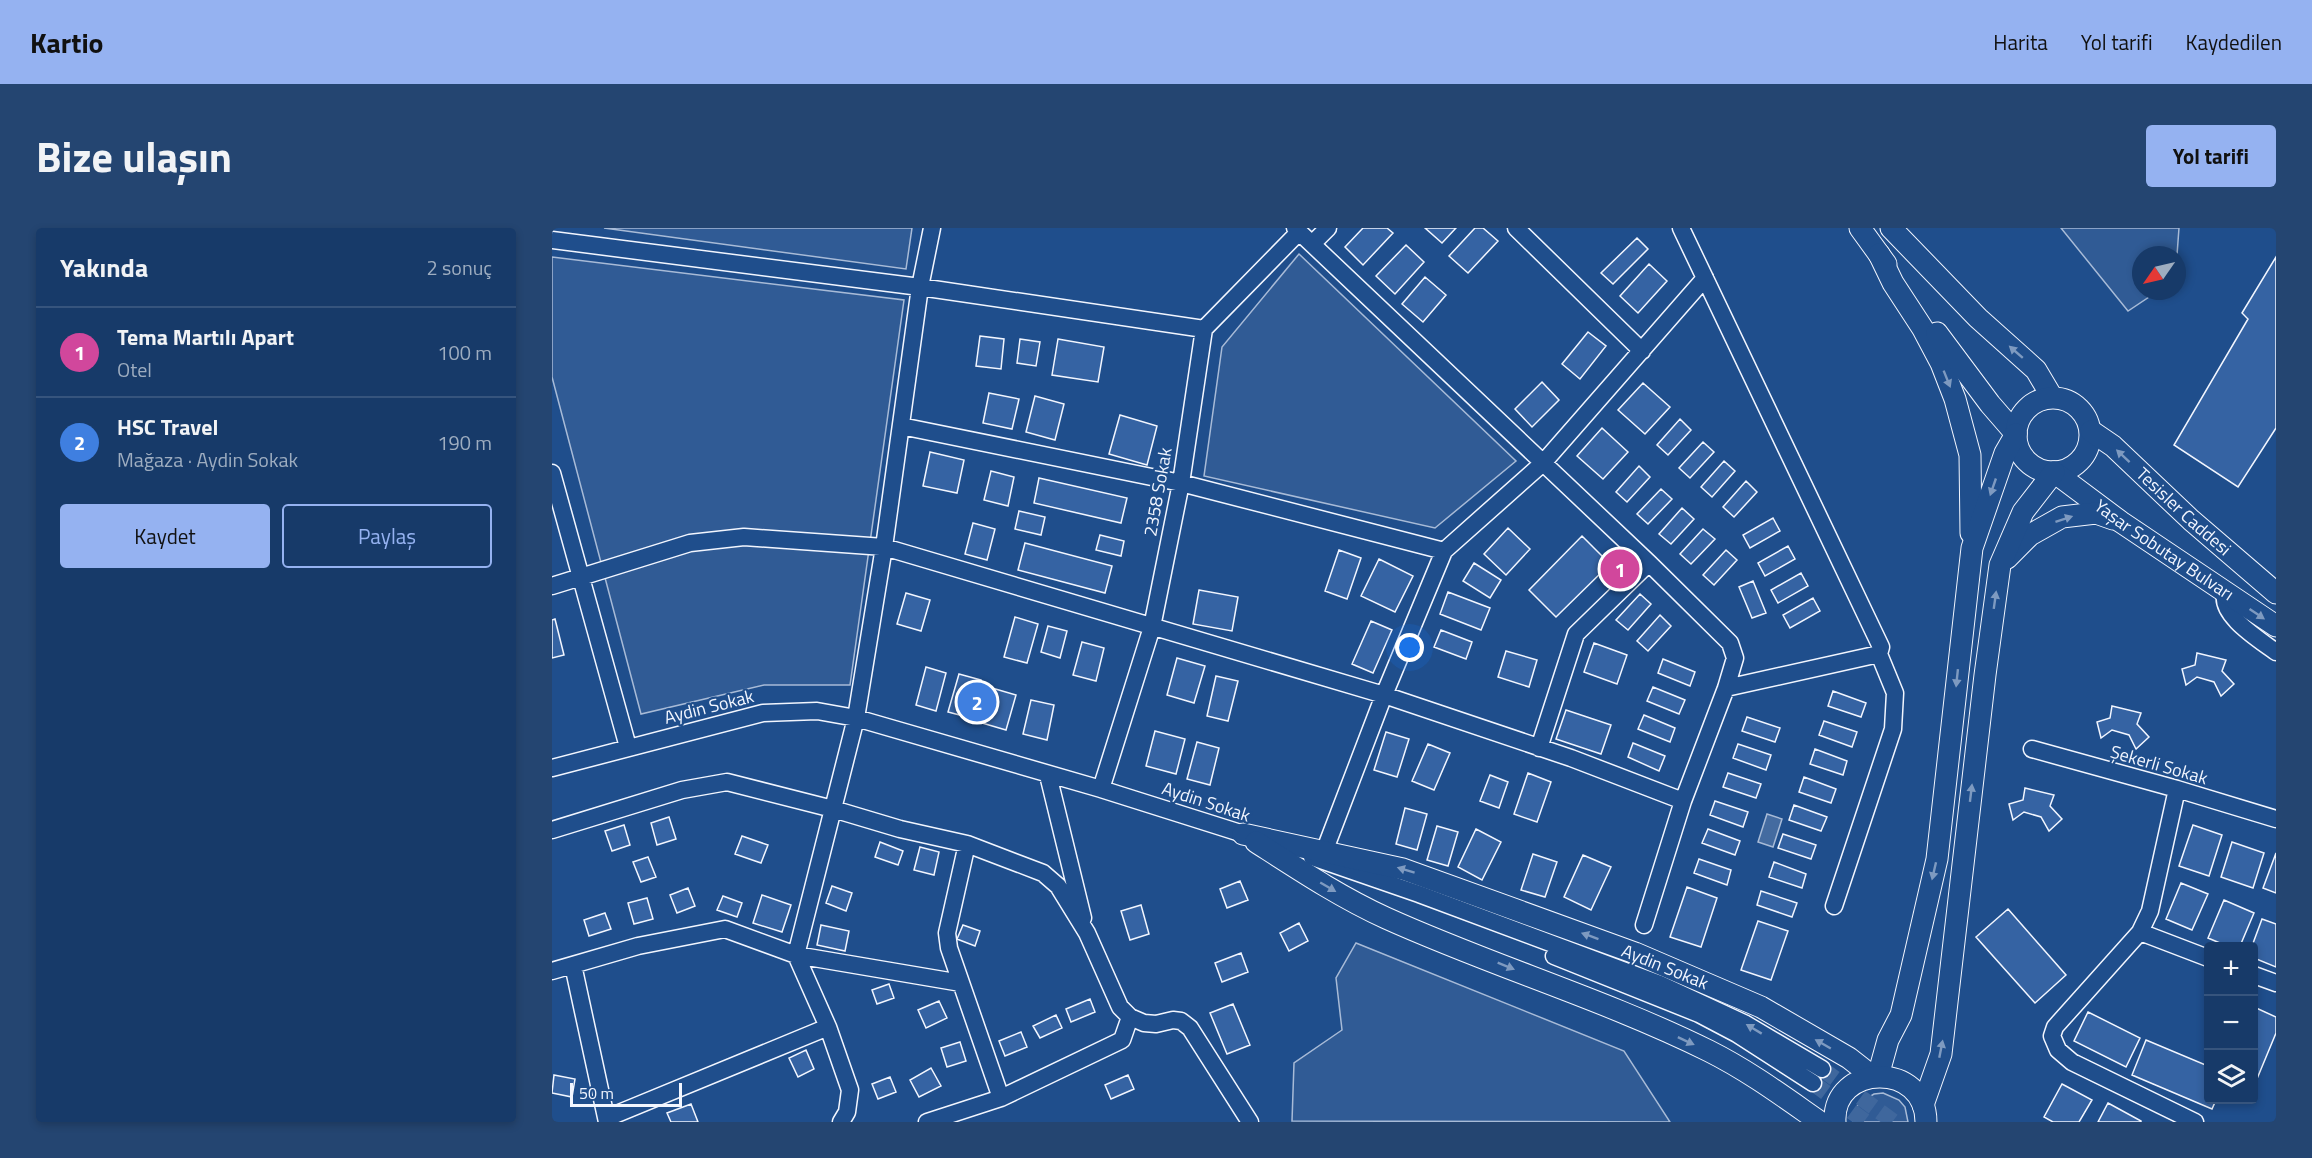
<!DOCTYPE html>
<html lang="tr">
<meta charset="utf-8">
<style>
:root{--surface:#173a69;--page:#244571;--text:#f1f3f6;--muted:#9eadc0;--line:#36547d;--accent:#95b2f1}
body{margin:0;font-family:"Titillium Web",sans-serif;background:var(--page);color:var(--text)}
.controls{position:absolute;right:18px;bottom:18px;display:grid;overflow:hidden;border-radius:6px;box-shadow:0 3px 9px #0003}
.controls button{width:54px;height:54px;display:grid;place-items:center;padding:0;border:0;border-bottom:2px solid var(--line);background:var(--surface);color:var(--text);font:30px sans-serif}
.compass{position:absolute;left:1580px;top:18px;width:54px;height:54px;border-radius:50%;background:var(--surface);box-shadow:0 3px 9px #0003;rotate:236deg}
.scale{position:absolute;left:18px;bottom:15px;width:112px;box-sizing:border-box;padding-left:6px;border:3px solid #f2f6ff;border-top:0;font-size:16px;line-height:21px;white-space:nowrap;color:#f2f6ff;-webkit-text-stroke:4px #1f4e8c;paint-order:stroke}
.you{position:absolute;left:858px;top:420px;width:21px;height:21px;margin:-15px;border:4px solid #fff;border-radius:50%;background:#1a73e8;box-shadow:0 0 0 9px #1a73e833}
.badge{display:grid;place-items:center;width:39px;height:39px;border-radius:50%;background:var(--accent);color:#fff;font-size:20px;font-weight:700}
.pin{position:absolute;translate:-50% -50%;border:3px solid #fff;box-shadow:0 2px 6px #0006}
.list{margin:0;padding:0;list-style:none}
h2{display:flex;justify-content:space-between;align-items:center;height:78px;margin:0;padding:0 24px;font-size:26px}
h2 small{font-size:20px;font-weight:400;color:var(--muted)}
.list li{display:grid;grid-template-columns:39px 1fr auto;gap:18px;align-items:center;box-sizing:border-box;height:90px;padding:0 24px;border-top:2px solid var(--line)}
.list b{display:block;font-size:22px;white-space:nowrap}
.list p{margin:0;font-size:20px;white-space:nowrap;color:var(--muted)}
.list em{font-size:20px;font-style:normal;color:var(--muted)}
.actions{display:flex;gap:12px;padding:18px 24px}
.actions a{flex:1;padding:14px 0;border:2px solid var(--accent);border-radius:6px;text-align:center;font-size:21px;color:var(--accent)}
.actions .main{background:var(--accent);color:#111}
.icon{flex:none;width:33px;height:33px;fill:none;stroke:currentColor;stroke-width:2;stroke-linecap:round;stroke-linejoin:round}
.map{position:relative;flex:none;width:1724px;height:894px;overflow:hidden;border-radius:6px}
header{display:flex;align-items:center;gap:36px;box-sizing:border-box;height:84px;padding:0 30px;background:var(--accent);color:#111}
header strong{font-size:28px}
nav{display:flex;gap:33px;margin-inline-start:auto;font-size:21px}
.intro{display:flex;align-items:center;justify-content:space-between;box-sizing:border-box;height:144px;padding:0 36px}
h1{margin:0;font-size:42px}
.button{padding:15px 27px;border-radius:6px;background:var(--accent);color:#111;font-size:21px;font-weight:700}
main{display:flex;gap:36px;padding:0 36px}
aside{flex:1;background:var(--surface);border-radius:6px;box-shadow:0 3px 9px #0003}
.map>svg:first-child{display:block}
.built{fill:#305b95;stroke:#a8bbd7;stroke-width:1.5}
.water{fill:#446ba0;stroke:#a8bbd7;stroke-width:1.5}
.building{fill:#3563a3;stroke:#f2f6ff;stroke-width:1.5}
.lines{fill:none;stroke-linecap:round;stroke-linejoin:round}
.minor-tunnel{stroke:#3f679d;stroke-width:16;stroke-dasharray:16 8;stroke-linecap:butt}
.minor-casing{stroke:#f2f6ff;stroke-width:19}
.major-casing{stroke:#f2f6ff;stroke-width:23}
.minor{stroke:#1f4e8c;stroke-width:16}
.major{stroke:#1f4e8c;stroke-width:21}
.oneway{fill:#7e9ac0}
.labels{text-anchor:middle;stroke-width:4.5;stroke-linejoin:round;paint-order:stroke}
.street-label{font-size:18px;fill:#f2f6ff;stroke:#1f4e8c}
</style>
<header>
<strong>Kartio</strong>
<nav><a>Harita</a><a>Yol tarifi</a><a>Kaydedilen</a></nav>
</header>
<div class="intro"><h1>Bize ulaşın</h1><a class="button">Yol tarifi</a></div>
<main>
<aside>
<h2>Yakında<small>2 sonuç</small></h2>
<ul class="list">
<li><span class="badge" style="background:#d1479c">1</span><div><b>Tema Martılı Apart</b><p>Otel</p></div><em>100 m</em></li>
<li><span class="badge" style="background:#3f7fe0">2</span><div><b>HSC Travel</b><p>Mağaza · Aydin Sokak</p></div><em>190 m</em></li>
</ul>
<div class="actions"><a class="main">Kaydet</a><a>Paylaş</a></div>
</aside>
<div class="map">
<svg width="1724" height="894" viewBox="0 0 1724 894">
<rect width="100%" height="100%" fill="#1f4e8c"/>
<path class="built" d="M52,0H360L354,41Z
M1509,0H1627L1625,27H1589V63H1606L1576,83Z
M747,26L964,233L883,300L652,248L670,119Z
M0,29L352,72L298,457H212L89,486L0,149Z
M804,715L1072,823L1118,894L740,893L742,835L790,802L784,750Z
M1331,865L1347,872L1353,879L1356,894H1301L1303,883L1307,875L1322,866Z"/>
<path class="water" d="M1215,586L1230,591L1221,619L1206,614Z"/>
<path class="building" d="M811,0H835L841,5L811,37L793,19Z
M873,0H904L890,15Z
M923,0H931L946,13L916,45L897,28Z
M1085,10L1096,21L1061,56L1049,45Z
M854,17L872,34L843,66L824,48Z
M1724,29V200L1686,259L1622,217L1696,91L1690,85Z
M1097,36L1115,53L1086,85L1068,68Z
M873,49L894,67L871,94L850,76Z
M1036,104L1054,118L1028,151L1010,136Z
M428,108L452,111L449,141L424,138Z
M468,111L488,114L484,138L465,135Z
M506,111L552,119L546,154L500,147Z
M990,154L1007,172L980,199L963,181Z
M1091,155L1118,179L1093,206L1066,182Z
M437,165L467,171L460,201L431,195Z
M483,168L512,176L503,212L474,204Z
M568,187L605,198L595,237L557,226Z
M1128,191L1139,202L1116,227L1105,217Z
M1050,200L1076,224L1051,251L1025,228Z
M1151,214L1162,224L1138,250L1127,240Z
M378,224L412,232L405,265L371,258Z
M1172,233L1183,243L1160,269L1149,259Z
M1087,238L1098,249L1075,274L1064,264Z
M439,243L462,249L456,278L432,272Z
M487,250L575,270L569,295L482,275Z
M1194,253L1205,264L1182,289L1171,279Z
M1109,261L1120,271L1096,296L1085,286Z
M1130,280L1142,291L1119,316L1107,306Z
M467,283L493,289L489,307L463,301Z
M1221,290L1228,303L1198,320L1191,307Z
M421,295L443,301L435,332L413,326Z
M956,300L978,321L954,347L932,326Z
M1151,301L1163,311L1139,336L1128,326Z
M548,307L572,313L569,328L544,322Z
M1030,308L1058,336L1004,389L977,362Z
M473,315L560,338L553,365L466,342Z
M1236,318L1243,331L1213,348L1206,335Z
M787,322L809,330L795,371L773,363Z
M1174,322L1185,332L1162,357L1151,347Z
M827,331L861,348L843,384L809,368Z
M922,335L949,352L938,370L911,353Z
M1249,345L1256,358L1226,375L1219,362Z
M1201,353L1214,385L1200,390L1187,359Z
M647,362L686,369L680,403L641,396Z
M896,364L938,380L929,402L888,386Z
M354,365L378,372L369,403L345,396Z
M1088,366L1099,376L1076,402L1064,392Z
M1261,370L1268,383L1238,400L1231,387Z
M1108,387L1119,398L1096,423L1085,413Z
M463,389L486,396L475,435L452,429Z
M3,391L12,427L0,430V392Z
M819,393L840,402L821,445L800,436Z
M496,398L515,403L508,430L489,424Z
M889,402L920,414L914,431L882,419Z
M530,414L552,420L544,453L521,447Z
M1042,415L1075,427L1065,456L1032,444Z
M954,423L985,432L977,459L946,449Z
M1645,425L1674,432L1670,443L1682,456L1669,468L1662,454L1645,449L1634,457L1630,441L1643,437Z
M625,430L653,438L642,475L615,467Z
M1111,431L1143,444L1138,458L1106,445Z
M374,439L394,445L384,483L364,477Z
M407,446L429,452L419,490L396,484Z
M664,448L686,453L676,493L655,488Z
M1101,459L1133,472L1127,486L1095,473Z
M440,460L464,467L454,502L430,495Z
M1281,463L1314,475L1309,489L1276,478Z
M479,472L502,477L495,512L471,506Z
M1560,478L1589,485L1585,496L1597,509L1584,521L1577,507L1560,502L1549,510L1545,494L1558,490Z
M1014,482L1059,497L1049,526L1004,511Z
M1092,487L1123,500L1118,514L1086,501Z
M1195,489L1228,500L1223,514L1190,503Z
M1272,493L1305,504L1300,519L1267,507Z
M603,503L633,511L624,546L594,538Z
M834,504L857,511L845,549L822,542Z
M645,514L667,520L658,557L635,551Z
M1081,515L1113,528L1107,543L1076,529Z
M876,516L898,525L882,562L860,553Z
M1186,516L1219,527L1214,542L1181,530Z
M1263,521L1295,533L1291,547L1258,536Z
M976,545L999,554L985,594L962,586Z
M1176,545L1209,556L1204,570L1171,559Z
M938,547L956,554L947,580L928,573Z
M1252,549L1284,561L1279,575L1247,564Z
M1473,560L1502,567L1498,578L1510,591L1497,603L1489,589L1472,584L1461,592L1457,576L1471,572Z
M1163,573L1196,584L1191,599L1158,587Z
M1242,577L1275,589L1269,603L1237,592Z
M853,580L875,586L865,622L844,616Z
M117,589L124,611L105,617L99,595Z
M72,597L78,617L60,623L53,603Z
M1641,597L1670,607L1657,648L1627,638Z
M885,598L906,604L896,638L875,632Z
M924,601L949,614L930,652L906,639Z
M1156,601L1188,613L1183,627L1150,615Z
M1231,606L1264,617L1259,631L1226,620Z
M190,608L216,617L209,635L183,626Z
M328,614L351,623L346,637L323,629Z
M1680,614L1712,625L1701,660L1669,649Z
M368,619L387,624L382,647L362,642Z
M1724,625V665L1711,660Z
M981,626L1005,634L993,669L969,662Z
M1031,627L1059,639L1039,682L1012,669Z
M96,629L104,649L89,654L81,634Z
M1147,631L1179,642L1175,657L1142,645Z
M1222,634L1254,646L1250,660L1217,649Z
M688,653L696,672L675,680L668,661Z
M1629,655L1656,666L1640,702L1614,691Z
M280,658L300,665L294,683L274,675Z
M1135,659L1165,670L1149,719L1118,709Z
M136,660L143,678L125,685L118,667Z
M1209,663L1245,675L1240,689L1205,677Z
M210,667L239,677L230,704L201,695Z
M171,668L190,675L185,689L165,682Z
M95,670L101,691L82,696L76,675Z
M1672,672L1702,685L1688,718H1675L1656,710Z
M589,677L597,706L578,712L569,683Z
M1456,681L1514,747L1483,775L1424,709Z
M53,685L59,701L37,708L32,692Z
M1710,691L1724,696V739L1702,730V718H1700Z
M1206,693L1236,703L1219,752L1189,742Z
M747,695L756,713L737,723L728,705Z
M269,697L297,703L293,723L265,717Z
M411,697L428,703L423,718L405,711Z
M689,725L696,744L670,754L663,735Z
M337,756L342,770L325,776L320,762Z
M538,771L543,784L519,794L514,781Z
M387,773L395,790L374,800L366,782Z
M681,776L698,817L675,826L658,785Z
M1702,779L1724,789V805L1702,858Z
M1536,784L1588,810L1574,839L1522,813Z
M504,787L510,800L488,810L481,798Z
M469,804L475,819L453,828L447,813Z
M1594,812L1656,838V872H1664L1660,881L1580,847Z
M408,814L414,833L395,839L389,820Z
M254,822L262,841L246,849L237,830Z
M379,840L389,858L367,869L358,852Z
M2,847L23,851L20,869L0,865Z
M576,847L582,861L559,871L553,857Z
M338,849L344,864L326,871L320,856Z
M1510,856L1540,872L1527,894H1501L1492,889Z
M1556,875L1589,893V894H1546Z
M139,876L146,894H119L115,885Z"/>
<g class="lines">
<path class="minor-tunnel" d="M1270,841L1342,894
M1261,855L1314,894"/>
<g class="minor-casing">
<path id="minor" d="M743,0L1097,335L1178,415L1183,430L1174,460L1131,573L1092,697
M964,0L1090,123
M1129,0L1329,419L1327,426L1174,460
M0,12L368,59L652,101
M760,16L776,0
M349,198L629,255L892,323
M0,245L76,519
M0,358L138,315L192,309L332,319L832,467L1019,530L1131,573
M1674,364C1665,386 1708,412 1724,424
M987,520L1024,406L1097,335
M1480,521L1625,561L1724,591
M0,540L211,485L265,483L304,490L549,561L701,609
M496,547L531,690
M549,561L600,399L629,255L652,101L747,4
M1625,561L1598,683L1588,704L1503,799L1500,808L1506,822L1520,834L1643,894
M0,602L130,562L175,554L281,581L348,601L415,616L491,645L506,658L535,705L568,779L578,789L592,795L604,796L621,792L629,793L638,800L698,894
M415,616L395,705L397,720L449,870
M772,624L832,467L892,323L991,235L1153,50
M760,629L867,666L1108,756L1192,795L1270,841
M1282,678L1341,501L1343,465L1327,426
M1588,704L1656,730
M1002,728L1147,786L1185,806L1261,855
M21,737L55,894
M0,743L86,718L173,701L244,727L409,755
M1702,747L1724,755
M55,890L276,799
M289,894L295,884L298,862L276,799L244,727L304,490L332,319L368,59L380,0
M375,894L449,870L570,812L578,789"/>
</g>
<g class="major-casing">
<g id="major">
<path d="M1308,0L1334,36"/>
<path d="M1339,0L1426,90L1484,142L1500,169"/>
<path d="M1327,26L1341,55L1371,101L1389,135L1403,171L1418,227L1419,305"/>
<path d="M1385,105L1438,176L1464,206"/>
<circle cx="1501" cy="207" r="37"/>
<path id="s1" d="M1539,203L1561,218L1639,292L1724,365"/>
<path id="s2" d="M1502,244L1569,294L1724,398"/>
<path d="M1455,330L1478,307L1510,289L1544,285L1561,291"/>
<path d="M691,606L851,641L1083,725L1209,779L1297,830L1320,848"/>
<path d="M704,614C746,641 788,669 834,690C940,738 1052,771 1157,823C1197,843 1232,869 1268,894"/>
<path d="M1326,848L1336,812L1349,787L1385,631L1420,320L1453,225L1464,206"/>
<path d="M1371,877L1389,826L1433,447L1448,337L1471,284L1502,244"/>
<path d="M1283,894C1280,835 1374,833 1374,894"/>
</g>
</g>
<use href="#minor" class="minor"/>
<use href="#major" class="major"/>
</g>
<defs><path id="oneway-solid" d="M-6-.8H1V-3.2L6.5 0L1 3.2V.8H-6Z" transform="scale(1.5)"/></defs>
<g class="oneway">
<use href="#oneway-solid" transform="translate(1464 124) rotate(-139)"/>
<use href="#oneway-solid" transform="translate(1395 151) rotate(68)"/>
<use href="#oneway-solid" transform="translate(1571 228) rotate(-137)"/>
<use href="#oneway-solid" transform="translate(1441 259) rotate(109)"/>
<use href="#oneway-solid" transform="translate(1512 291) rotate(-18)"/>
<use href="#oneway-solid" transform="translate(1443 372) rotate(-82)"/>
<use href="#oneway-solid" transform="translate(1705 386) rotate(34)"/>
<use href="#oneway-solid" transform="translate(1405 450) rotate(96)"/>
<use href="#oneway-solid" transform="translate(1419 565) rotate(-83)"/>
<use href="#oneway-solid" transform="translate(854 642) rotate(-163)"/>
<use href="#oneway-solid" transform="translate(1382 643) rotate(103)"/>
<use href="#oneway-solid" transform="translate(776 659) rotate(30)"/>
<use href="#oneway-solid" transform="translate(1038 708) rotate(-160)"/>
<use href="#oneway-solid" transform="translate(954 738) rotate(22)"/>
<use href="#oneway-solid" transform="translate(1202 801) rotate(-149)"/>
<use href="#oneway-solid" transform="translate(1134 813) rotate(25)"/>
<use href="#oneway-solid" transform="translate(1271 816) rotate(-150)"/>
<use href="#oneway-solid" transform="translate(1389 821) rotate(-79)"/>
</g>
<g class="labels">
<g class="street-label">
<text transform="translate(606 264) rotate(-80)" y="6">2358 Sokak</text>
<text dy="6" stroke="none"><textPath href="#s1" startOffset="123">Tesisler Caddesi</textPath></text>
<text dy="6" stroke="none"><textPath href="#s2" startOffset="135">Yaşar Sobutay Bulvarı</textPath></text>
<text transform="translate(157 479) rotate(-14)" y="6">Aydin Sokak</text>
<text transform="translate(1607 537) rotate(16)" y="6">Şekerli Sokak</text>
<text transform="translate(654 574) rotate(18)" y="6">Aydin Sokak</text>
<text transform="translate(1113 739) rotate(22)" y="6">Aydin Sokak</text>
</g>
</g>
</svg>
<div class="controls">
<button>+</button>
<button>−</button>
<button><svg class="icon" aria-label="layers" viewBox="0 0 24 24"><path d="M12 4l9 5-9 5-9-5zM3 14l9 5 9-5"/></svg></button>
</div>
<svg class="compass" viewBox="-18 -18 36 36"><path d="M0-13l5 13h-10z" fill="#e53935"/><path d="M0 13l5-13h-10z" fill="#9eadc0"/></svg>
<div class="scale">50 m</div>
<div class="you"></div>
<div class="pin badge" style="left:1068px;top:341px;background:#d1479c">1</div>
<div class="pin badge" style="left:425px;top:474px;background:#3f7fe0">2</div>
</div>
</main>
